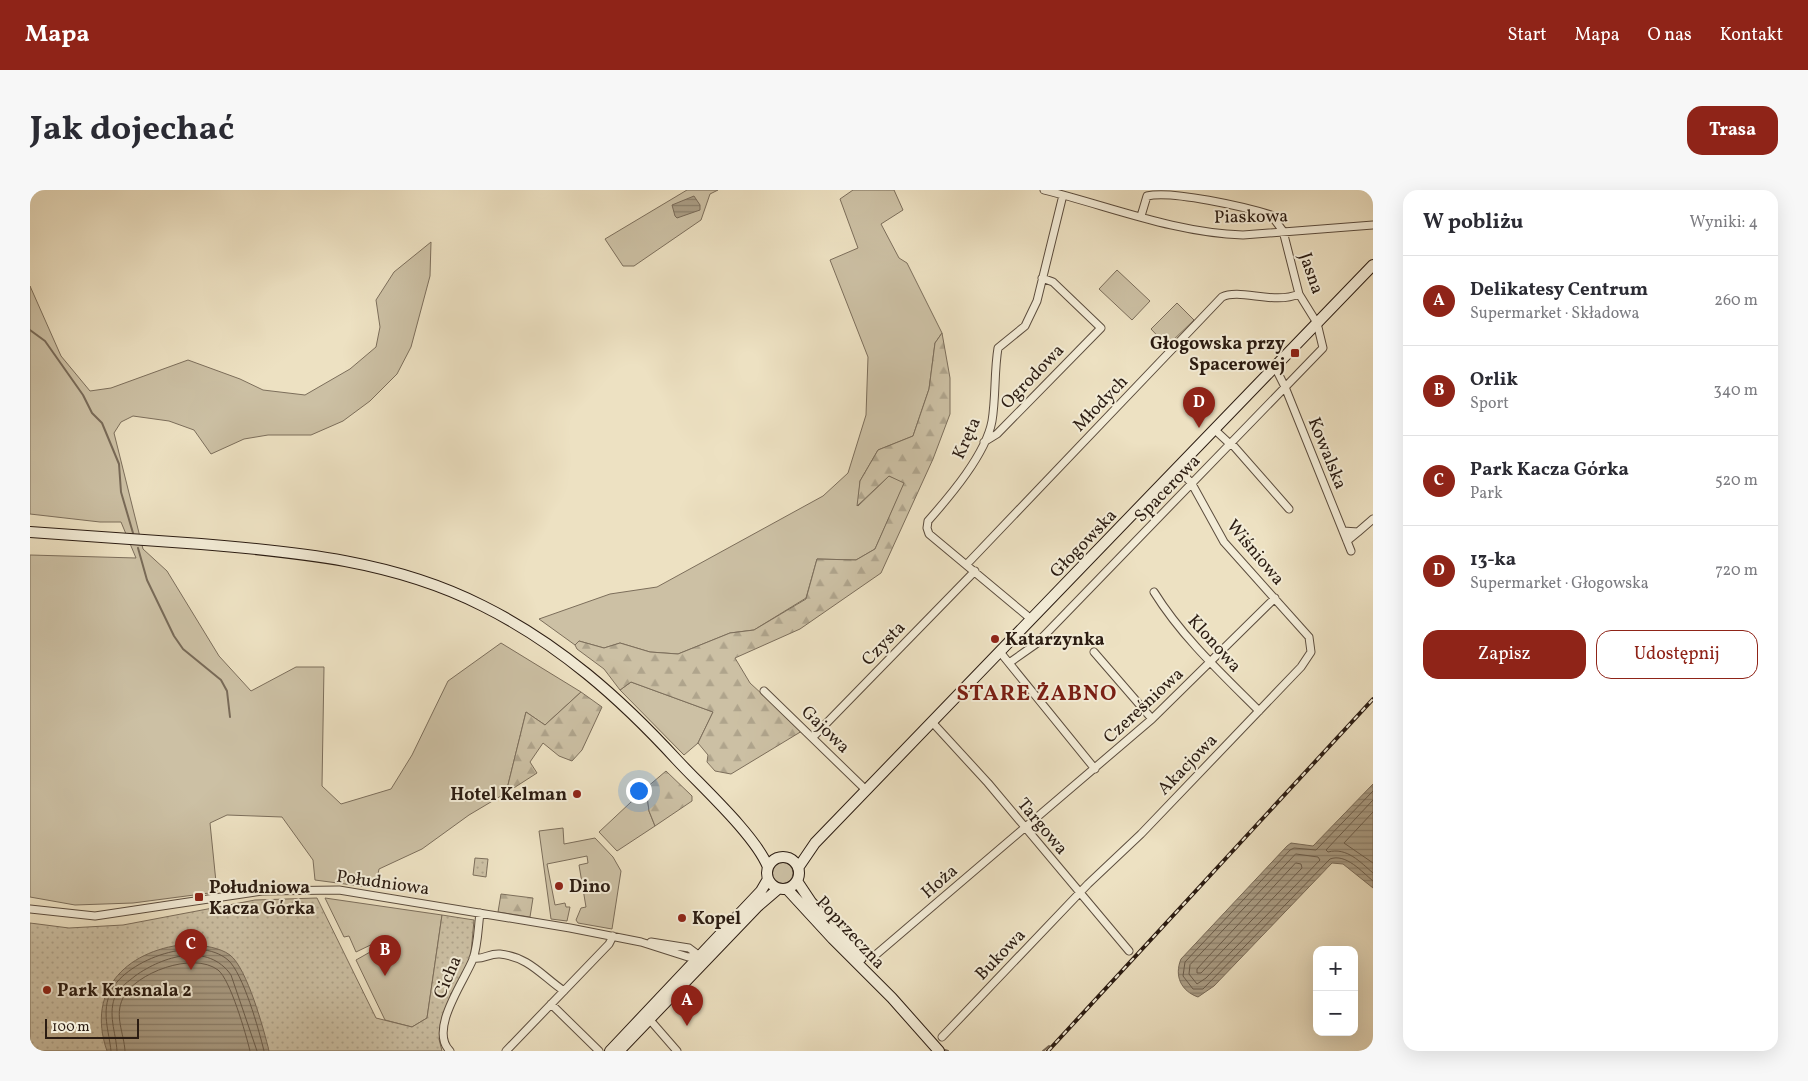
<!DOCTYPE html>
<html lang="pl">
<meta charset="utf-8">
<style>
:root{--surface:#fff;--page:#f7f7f7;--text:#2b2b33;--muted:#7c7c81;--line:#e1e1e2;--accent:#8f2418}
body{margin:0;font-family:Vollkorn,serif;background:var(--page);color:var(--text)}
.controls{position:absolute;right:15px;bottom:15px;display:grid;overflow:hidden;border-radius:10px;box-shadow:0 5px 20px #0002}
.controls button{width:45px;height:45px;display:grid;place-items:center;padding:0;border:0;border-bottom:1px solid var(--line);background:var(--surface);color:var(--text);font:25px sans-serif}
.scale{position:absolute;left:15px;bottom:12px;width:94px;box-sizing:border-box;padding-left:5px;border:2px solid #2b1c12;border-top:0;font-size:14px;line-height:18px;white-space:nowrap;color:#2b1c12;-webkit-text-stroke:4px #f3ecd7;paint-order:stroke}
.you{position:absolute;left:608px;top:600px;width:18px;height:18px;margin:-12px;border:4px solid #fff;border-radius:50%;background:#1a73e8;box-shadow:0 0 0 8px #1a73e833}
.badge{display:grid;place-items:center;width:32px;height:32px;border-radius:50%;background:var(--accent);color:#fff;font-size:16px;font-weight:700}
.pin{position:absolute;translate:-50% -41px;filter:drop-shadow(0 1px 2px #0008)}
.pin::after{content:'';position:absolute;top:26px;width:18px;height:15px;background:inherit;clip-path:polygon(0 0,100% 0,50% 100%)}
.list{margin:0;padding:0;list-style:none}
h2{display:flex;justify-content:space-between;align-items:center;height:65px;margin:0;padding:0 20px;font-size:21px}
h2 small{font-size:16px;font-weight:400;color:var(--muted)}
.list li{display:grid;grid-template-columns:32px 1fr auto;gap:15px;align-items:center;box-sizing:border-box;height:90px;padding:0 20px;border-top:1px solid var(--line)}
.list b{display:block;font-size:19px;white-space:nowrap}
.list p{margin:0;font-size:16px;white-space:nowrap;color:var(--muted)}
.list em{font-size:16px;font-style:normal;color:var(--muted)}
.actions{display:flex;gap:10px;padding:15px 20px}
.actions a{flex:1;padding:11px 0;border:1px solid var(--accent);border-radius:15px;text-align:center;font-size:18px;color:var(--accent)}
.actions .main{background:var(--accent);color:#fff}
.map{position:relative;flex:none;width:1343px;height:861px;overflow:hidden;border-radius:15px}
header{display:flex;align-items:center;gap:30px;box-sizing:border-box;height:70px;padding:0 25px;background:var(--accent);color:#fff}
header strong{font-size:24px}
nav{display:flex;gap:28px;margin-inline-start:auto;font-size:18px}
.intro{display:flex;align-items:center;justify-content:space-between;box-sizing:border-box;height:120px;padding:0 30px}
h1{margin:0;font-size:35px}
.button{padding:12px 22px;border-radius:15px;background:var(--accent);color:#fff;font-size:18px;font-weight:700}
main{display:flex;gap:30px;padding:0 30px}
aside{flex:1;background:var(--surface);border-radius:15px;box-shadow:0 5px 20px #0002}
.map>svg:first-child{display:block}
.green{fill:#ccc0a4;stroke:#7c6e5b}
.forest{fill:url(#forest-firs);stroke:#7c6e5b}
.park{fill:url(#park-dots);stroke:#7c6e5b}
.water{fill:url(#water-rules);stroke:#786a58}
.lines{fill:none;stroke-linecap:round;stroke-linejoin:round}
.shore{stroke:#6b5d4c;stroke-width:1}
.stream{stroke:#786a58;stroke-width:2}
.street-casing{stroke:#5c4d3e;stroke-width:9}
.secondary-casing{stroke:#2b1c12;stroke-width:12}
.street{stroke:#f3ecd7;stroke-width:7}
.secondary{stroke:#f3ecd7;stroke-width:10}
.rail-casing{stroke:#2b1c12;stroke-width:4}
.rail{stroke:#f3ecd7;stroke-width:2;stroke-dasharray:5.5;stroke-linecap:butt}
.poi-dot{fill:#8f2418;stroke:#f3ecd7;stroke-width:2}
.labels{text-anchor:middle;stroke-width:4;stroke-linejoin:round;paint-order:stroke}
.street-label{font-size:18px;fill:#2b1c12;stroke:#f3ecd7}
.poi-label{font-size:18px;font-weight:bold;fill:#2b1c12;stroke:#f3ecd7;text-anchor:start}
.district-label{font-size:22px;font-weight:bold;letter-spacing:1px;fill:#7a1f14;stroke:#f3ecd7}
</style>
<header>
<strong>Mapa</strong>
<nav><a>Start</a><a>Mapa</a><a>O nas</a><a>Kontakt</a></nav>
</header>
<div class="intro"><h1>Jak dojechać</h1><a class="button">Trasa</a></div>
<main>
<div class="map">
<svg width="1343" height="861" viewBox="0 0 1343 861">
<defs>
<pattern id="forest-firs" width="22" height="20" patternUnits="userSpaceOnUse" patternTransform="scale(1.25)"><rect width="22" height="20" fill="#ccc0a4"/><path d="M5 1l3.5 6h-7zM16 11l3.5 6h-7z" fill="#afa48c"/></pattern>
<pattern id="park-dots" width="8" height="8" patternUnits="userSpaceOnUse" patternTransform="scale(1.25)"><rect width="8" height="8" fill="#ccc0a4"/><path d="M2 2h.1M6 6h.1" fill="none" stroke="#afa48c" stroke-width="1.8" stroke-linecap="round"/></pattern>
<pattern id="water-rules" width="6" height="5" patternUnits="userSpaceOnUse" patternTransform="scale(1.25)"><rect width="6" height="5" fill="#ab9e86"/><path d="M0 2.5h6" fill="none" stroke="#8b806c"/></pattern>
</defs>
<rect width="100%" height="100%" fill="#ede1c2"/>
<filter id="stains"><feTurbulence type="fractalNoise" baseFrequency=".004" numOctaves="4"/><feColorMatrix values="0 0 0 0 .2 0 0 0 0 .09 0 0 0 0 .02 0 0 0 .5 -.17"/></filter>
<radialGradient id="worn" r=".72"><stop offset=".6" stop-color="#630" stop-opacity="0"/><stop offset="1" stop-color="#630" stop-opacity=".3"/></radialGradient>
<path class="green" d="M657,0H688L680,4L671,30L604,76H593L575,49Z
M823,0H864L873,20L851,34L869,68L877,73L912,143L905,153L899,199L883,246L848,260L830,291L828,316L859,286L875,292L845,359L826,370L787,369L776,408L724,440L700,443L648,464L620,462L590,453L574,458L549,451L545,455L509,429L580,404L627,397L793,306L818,283L836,225L838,167L800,70L828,58L810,9Z
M401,52L400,86L381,157L367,184L340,211L313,231L281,245H238L214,249L181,264L164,240L139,231L103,226L91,232L84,243L113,359L137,381L189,466L221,501L266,477H294L292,596L311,614L361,599L382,565L418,491L471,453L551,502L515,535L496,522L476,603L439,625L392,659L349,679L345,698L285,690L283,670L252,627L197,625L180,633L187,702L103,713L45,715L0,707V365L106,368L91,332H70L0,324V96L31,166L60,201L81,198L158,170L210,189L233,200L275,205L320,179L346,157L350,137L346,110L364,82Z
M1087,80L1120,111L1102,130L1069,99Z
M1147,113L1164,130L1137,156L1121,139Z
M601,492L683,522L668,553L654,565L590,500Z
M616,598L619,621L625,636L587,661L569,642Z
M533,638L534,654L565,648L583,667L591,681L582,739L548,733L546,730L551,718L556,717L549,675L558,673L557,666L517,674L525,715L535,713L536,717H540L537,731L521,729L509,641Z
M741 683a11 11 0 1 1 22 0a11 11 0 1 1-22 0Z
M295,708L412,725L397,828L382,837L355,830L326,770L356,753L353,749L326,762L319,746L314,747Z"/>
<path class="forest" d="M912,143L920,188V224L903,269L851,383L770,439L705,468L720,493L772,541L701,584L685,581L677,572L678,565L668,553L683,522L601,492L590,500L574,479L547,459L545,455L549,451L574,458L590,453L620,462L648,464L700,443L724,440L776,409L787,369L826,370L845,359L874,293L859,286L827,316L830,291L848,260L883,246L899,199L905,153Z
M551,502L572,517L552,560L542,571L529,566L513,553L500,572L507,583L476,603L496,522L515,535Z
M636,581L662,606V611L625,636L619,621L616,598Z
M471,704L503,708L500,727L468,722Z"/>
<path class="park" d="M445,668L458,669L456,687L443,685Z
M287,708L346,828L382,837L397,828L412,725L444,730L440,774L437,786L421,803L409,849L412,861H0V733L39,738L93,735L225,710Z"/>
<path class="water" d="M664,6L670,15V20L647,28L645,26L642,15Z
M1343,594V698L1313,674L1302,673L1184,796L1168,807C1151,801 1144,786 1151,769L1257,656L1261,653L1283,656Z
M160,754C174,756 189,757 200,765C217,778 234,840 239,861H77C55,798 100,758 160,754Z"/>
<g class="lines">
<path class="shore" d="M1343,601L1286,660L1264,658L1260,660L1155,772L1153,786L1163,799H1173L1300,669C1316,663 1332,682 1343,691
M1343,610L1296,660L1298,662C1317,657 1330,672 1343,683
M1343,622L1314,653L1343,673
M1266,664L1288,667L1290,670L1176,788L1167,794L1159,784L1160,775Z
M1266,673L1271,674L1272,678L1171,783H1167V779L1178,767Z
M81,861C79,841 71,822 81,801C97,769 168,744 198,770C213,783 229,840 234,861
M87,861C86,842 77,824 86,804C90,797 99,791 105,786C133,766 178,752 201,785L227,861
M95,861C94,843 84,826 93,808C105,783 163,761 188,780C200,789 216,844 220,861"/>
<path class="stream" d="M0,140L15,151L53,205L62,223L72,233L89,274L91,302L103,343
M108,358L117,390L144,446L153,459L191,490L197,501L200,527
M915,860L918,861
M1013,861L1019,856"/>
<g class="street-casing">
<path id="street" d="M1014,0C1079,16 1145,43 1213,45L1343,35
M1245,177L1255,197L1321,361
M1185,240L1200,254
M954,252L967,244L1071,138L1023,92L1012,88
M1201,253L1259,319
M1313,341L1328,342L1317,351
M1328,342L1343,329
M937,374L1192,107C1210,98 1244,115 1269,104
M1124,402C1152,447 1192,484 1229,521
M1001,429L899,344L897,338L898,331C920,306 956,264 962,231C966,207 964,182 968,158L995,136L1007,111L1033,5
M970,462L1065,579
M1064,462L1122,529
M979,473L1006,454L1293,158L1287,133L1269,104L1253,41L1241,25C1215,17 1142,0 1117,6L1111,26
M734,501L836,600
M902,532L958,593L1099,761
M783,547L945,381
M0,719L65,726L232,701L309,700L540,738L611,752L658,767L669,765
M621,752L659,758L671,767
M443,768C454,770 459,763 470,764C499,767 512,786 534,801
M842,768L1122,529L1245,408
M521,814L569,861
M620,830L647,861
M912,847L1058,694L1111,644L1271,477L1281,462L1279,447L1194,352L1162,294L1148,278
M420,861C398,840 435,790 443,769C448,755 448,737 450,723
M476,861L579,754L583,746"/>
</g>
<g class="secondary-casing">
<path id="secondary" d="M0,342C57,346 114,350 171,354C268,362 365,371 453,416C529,454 590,508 647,570C672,597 725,645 738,677
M737 683a16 16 0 1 1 32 0a16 16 0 1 1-32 0Z
M768,678L785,653L1343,75
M767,691L781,712L831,768
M757,699L803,749L862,808L909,861
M580,861L731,701L738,689
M589,861L727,717L748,699"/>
</g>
<use href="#street" class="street"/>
<use href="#secondary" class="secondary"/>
<g class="rail-casing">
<path id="rail" d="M1018,861L1343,509"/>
</g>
<use href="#rail" class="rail"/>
</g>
<g class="poi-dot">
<rect x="1260" y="158" width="10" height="10" rx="2.5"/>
<circle cx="965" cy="449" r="5"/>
<circle cx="547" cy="604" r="5"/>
<circle cx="529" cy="696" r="5"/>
<rect x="164" y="702" width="10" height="10" rx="2.5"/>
<circle cx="652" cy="728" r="5"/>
<circle cx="17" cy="800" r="5"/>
</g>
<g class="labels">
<g class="street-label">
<text transform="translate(1221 26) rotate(-1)" y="6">Piaskowa</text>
<text transform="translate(1282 83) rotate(71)" y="6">Jasna</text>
<text transform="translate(1002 186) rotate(-46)" y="6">Ogrodowa</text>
<text transform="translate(1070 213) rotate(-46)" y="6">Młodych</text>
<text transform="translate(936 248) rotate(-66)" y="6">Kręta</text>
<text transform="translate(1298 263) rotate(68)" y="6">Kowalska</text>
<text transform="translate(1137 298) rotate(-46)" y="6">Spacerowa</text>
<text transform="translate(1053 353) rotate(-46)" y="6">Głogowska</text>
<text transform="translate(1226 362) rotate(50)" y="6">Wiśniowa</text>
<text transform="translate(853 453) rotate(-46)" y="6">Czysta</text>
<text transform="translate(1185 453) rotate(48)" y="6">Klonowa</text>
<text transform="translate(1113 515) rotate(-43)" y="6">Czereśniowa</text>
<text transform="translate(796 539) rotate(44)" y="6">Gajowa</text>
<text transform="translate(1157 574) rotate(-46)" y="6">Akacjowa</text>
<text transform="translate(1013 636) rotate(50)" y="6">Targowa</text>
<text transform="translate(909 691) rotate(-41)" y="6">Hoża</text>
<text transform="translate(353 692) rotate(8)" y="6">Południowa</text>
<text transform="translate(821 742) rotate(47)" y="6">Poprzeczna</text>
<text transform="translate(970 764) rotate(-46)" y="6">Bukowa</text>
<text transform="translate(417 787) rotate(-67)" y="6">Cicha</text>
</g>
<g class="poi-label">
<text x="1255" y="159" text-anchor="end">Głogowska przy<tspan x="1255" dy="21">Spacerowej</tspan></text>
<text x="975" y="455">Katarzynka</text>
<text x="537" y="610" text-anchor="end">Hotel Kelman</text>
<text x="539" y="702">Dino</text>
<text x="179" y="703">Południowa<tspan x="179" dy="21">Kacza Górka</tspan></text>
<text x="662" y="734">Kopel</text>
<text x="27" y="806">Park Krasnala 2</text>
</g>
<g class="district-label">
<text x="1007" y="510">STARE ŻABNO</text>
</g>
</g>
<rect width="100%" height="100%" filter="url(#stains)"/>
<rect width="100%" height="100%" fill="url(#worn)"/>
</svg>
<div class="controls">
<button>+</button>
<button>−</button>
</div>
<div class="scale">100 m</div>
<div class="you"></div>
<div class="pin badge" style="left:657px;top:836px">A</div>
<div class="pin badge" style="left:355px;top:786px">B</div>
<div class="pin badge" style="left:161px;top:780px">C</div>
<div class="pin badge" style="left:1169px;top:238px">D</div>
</div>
<aside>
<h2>W pobliżu<small>Wyniki: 4</small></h2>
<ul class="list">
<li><span class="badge">A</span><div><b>Delikatesy Centrum</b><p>Supermarket · Składowa</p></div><em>260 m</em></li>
<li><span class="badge">B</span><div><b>Orlik</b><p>Sport</p></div><em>340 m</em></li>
<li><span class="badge">C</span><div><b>Park Kacza Górka</b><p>Park</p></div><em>520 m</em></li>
<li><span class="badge">D</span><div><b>13-ka</b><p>Supermarket · Głogowska</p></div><em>720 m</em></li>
</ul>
<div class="actions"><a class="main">Zapisz</a><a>Udostępnij</a></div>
</aside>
</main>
